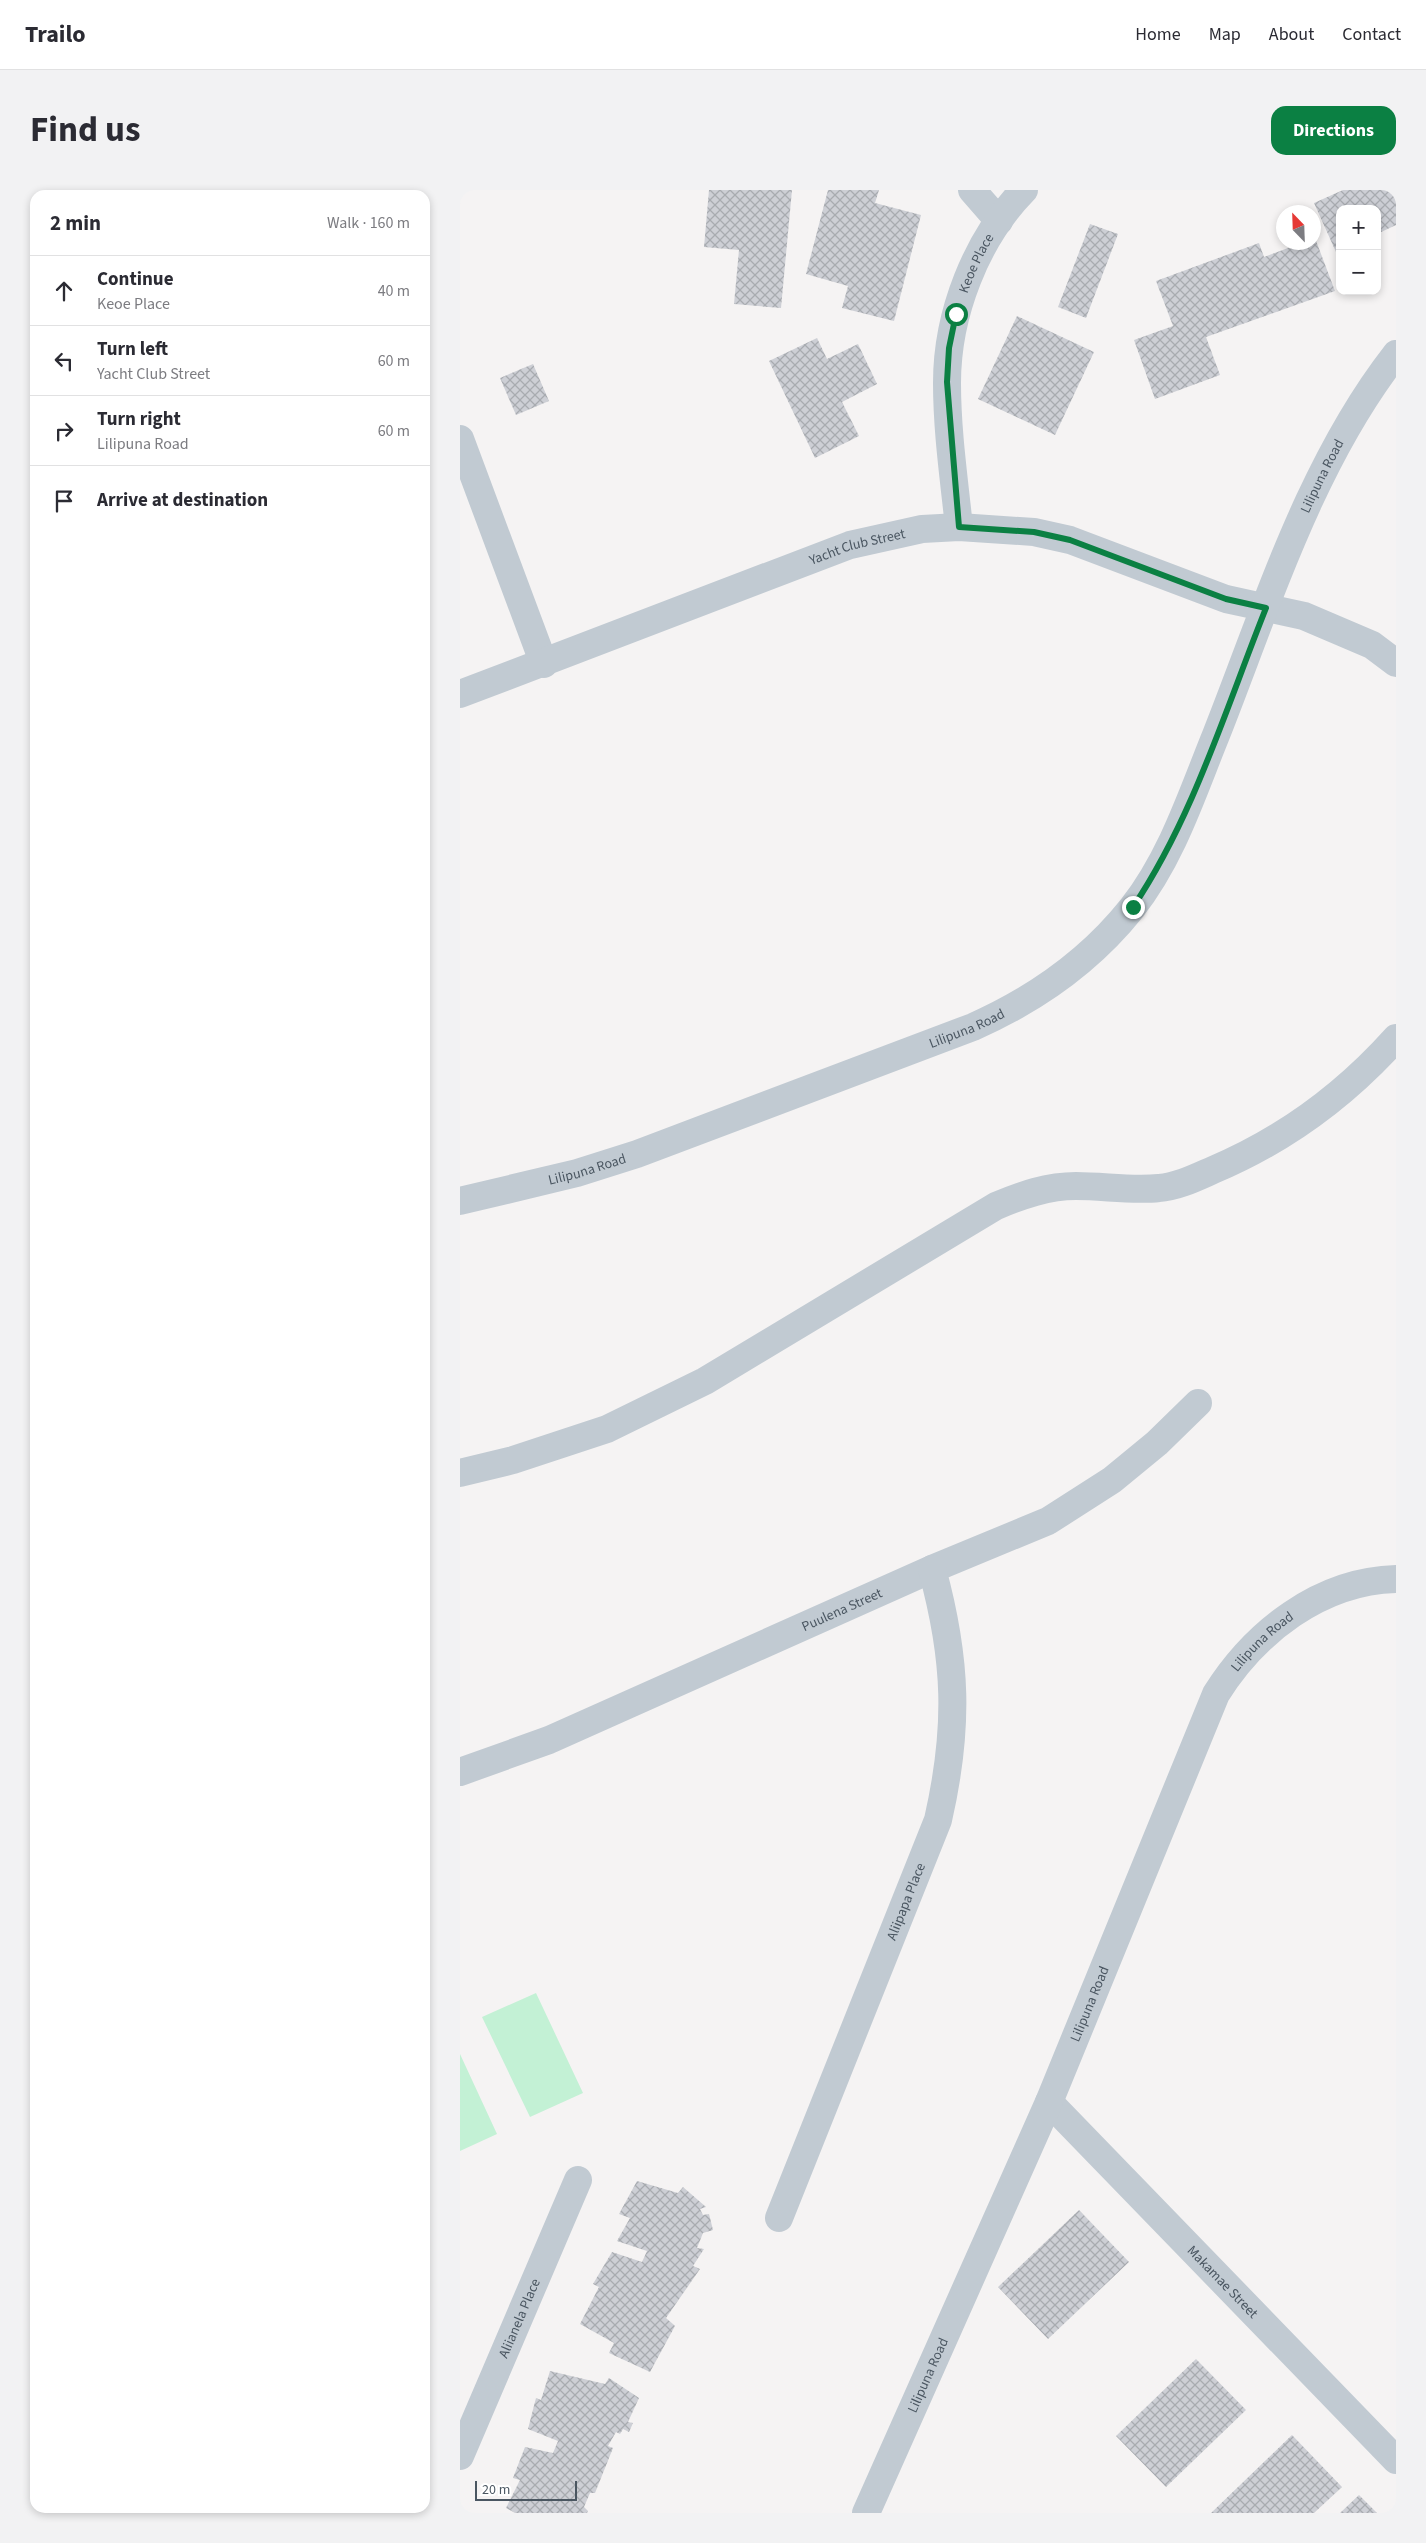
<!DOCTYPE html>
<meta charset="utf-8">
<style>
:root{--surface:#fff;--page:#f2f2f3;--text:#2b2b33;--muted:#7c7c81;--line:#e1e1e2;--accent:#0b8043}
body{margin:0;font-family:"Source Sans 3",sans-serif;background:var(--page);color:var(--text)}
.controls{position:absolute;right:15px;top:15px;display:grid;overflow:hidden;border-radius:10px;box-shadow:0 2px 8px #0003}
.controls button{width:45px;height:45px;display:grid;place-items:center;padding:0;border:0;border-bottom:1px solid var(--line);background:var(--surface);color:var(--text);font:25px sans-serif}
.compass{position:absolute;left:816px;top:15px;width:45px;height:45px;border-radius:50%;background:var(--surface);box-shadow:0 2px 8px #0003;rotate:337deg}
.scale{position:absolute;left:15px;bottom:12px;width:102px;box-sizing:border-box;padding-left:5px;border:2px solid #4a5661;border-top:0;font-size:14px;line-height:18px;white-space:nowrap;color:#4a5661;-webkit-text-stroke:4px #fff;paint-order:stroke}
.stop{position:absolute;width:15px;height:15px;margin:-11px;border:4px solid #0b8043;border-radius:50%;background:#fff}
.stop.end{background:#0b8043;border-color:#fff;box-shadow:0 1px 5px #0008}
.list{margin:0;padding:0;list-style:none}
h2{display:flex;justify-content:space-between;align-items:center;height:65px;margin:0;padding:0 20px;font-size:21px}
h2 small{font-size:16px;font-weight:400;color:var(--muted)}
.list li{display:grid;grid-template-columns:32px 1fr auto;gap:15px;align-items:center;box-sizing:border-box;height:70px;padding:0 20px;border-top:1px solid var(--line)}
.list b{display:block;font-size:19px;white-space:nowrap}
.list p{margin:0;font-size:16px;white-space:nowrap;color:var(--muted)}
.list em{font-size:16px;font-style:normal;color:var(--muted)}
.icon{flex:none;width:28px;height:28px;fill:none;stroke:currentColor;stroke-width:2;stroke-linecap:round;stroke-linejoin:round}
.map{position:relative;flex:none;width:936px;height:2323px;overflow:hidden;border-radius:15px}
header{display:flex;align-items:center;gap:30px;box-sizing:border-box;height:70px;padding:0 25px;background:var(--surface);border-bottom:1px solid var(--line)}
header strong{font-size:24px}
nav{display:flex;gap:28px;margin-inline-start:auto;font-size:18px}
.intro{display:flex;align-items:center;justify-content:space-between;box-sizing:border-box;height:120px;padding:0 30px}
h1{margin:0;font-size:35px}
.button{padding:12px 22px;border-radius:15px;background:var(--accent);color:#fff;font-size:18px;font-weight:700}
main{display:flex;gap:30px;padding:0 30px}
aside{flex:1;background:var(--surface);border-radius:15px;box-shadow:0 2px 8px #0003}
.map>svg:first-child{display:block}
.park{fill:#c3f1d5}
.building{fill:url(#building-cross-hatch)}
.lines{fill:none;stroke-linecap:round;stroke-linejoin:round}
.minor{stroke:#c1cad2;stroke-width:28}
.route{stroke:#0b8043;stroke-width:6}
.labels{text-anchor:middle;stroke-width:4;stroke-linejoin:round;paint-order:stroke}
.street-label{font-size:14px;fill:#4a5661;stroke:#fff}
</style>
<header>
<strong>Trailo</strong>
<nav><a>Home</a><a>Map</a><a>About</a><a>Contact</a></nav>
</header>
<div class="intro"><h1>Find us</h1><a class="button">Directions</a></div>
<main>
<aside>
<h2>2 min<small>Walk · 160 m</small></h2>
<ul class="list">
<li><svg class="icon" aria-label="ahead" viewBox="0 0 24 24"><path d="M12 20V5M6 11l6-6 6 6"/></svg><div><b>Continue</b><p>Keoe Place</p></div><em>40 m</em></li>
<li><svg class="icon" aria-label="left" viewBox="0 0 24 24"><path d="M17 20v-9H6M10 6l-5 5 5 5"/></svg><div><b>Turn left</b><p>Yacht Club Street</p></div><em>60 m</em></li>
<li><svg class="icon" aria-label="right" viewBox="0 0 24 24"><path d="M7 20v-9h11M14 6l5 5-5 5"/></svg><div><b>Turn right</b><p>Lilipuna Road</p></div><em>60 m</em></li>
<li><svg class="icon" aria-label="arrive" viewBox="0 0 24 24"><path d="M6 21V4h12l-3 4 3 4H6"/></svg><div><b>Arrive at destination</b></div></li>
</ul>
</aside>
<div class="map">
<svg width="936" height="2323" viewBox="0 0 936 2323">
<defs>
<pattern id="building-cross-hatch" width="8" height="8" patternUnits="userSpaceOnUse" patternTransform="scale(1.25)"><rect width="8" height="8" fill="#cdcfd5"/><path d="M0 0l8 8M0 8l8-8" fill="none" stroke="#a8abb0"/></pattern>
</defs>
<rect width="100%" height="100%" fill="#f5f3f3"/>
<path class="park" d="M76,1803L123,1903L70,1927L22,1827Z
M0,1864L37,1944L0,1961Z"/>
<path class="building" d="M249,0H332L321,118L274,114L279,60L244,57Z
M368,0H419L415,13L461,25L434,131L382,118L388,96L346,84Z
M883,0H936V35L917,44V19H880V61L876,62L854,13Z
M630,34L658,44L626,128L598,117Z
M855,48L875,101L746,147L760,185L695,209L674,150L713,136L696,91L799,53L804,67L844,52H854Z
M557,126L634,162L595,245L518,209Z
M357,148L367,169L398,154L417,194L382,212L399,246L355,268L309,171Z
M73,174L89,211L56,225L40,188Z
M177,1991L218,2003L223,1997L246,2017L240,2019L243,2025L249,2024L253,2040L243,2043L237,2058L244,2059L233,2076L240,2079L206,2128L215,2136L190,2182L149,2163L154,2153L120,2134L139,2097L133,2094L152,2062L182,2072L187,2061L157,2051L170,2028L159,2024Z
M619,2020L669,2072L588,2149L538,2097Z
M736,2169L786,2220L706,2297L656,2246Z
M90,2181L145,2194L149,2188L179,2208L168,2232L173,2233L169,2242L163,2239L160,2244L156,2242L148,2256L153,2258L135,2303H130L124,2317L128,2321L127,2323H55L46,2318L60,2290L53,2288L65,2257L93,2263L98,2251L68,2239L76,2208L81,2210Z
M832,2245L882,2297L854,2323H751Z
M899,2305L917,2323H880Z"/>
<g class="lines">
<g class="minor">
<path d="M512,0L539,31"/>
<path d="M0,249L84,474"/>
<path id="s1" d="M499,337C494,289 487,241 487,193C487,124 516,49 564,0"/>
<path id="s2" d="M0,504L390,355L462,339L499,337L574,342L610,350L766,409L844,426L912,455L936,473"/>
<path id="s3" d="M0,1011L117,983L177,964L513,837C576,809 629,772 672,718C712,667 732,604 756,545C807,416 850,274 936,164"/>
<path d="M0,1283L53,1270L147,1239L245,1191L536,1016C562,1005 588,996 616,996C644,996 672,1001 699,998C717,997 737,987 753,980C824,950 884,906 936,848"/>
<path id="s4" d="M0,1582L89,1550L472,1379L588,1331L652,1290L697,1253L738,1213"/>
<path id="s5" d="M589,1912L936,2270"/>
<path id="s6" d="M319,2028L478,1630C499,1538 497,1470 472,1379"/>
<path id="s7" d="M0,2266L118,1990"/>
<path id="s8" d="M406,2323L589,1912L756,1504C795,1442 860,1391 936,1389"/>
</g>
</g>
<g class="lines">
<path class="route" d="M496,124L489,158L487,192L499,337L574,342L610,350L766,409L806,418C766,518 733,628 673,717"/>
</g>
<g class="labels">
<g class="street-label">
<text dy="5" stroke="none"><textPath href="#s1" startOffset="269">Keoe Place</textPath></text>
<text dy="5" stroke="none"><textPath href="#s3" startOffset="1216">Lilipuna Road</textPath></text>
<text dy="5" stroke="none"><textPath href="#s2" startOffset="424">Yacht Club Street</textPath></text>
<text dy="5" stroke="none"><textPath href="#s3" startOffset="536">Lilipuna Road</textPath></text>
<text dy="5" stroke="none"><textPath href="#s3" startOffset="131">Lilipuna Road</textPath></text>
<text dy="5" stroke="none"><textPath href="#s4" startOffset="415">Puulena Street</textPath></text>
<text dy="5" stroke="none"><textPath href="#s8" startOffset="961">Lilipuna Road</textPath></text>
<text dy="5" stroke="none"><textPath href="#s6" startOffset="341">Aliipapa Place</textPath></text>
<text dy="5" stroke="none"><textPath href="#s8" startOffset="556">Lilipuna Road</textPath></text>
<text dy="5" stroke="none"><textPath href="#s5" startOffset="250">Makamae Street</textPath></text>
<text dy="5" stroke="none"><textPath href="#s7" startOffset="150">Aliianela Place</textPath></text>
<text dy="5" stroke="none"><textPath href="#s8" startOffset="151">Lilipuna Road</textPath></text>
</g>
</g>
</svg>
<div class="controls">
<button>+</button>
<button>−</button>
</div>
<svg class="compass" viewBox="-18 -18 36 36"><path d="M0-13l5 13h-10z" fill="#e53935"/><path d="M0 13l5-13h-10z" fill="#7c7c81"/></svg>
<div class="scale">20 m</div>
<div class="stop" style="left:496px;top:124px"></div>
<div class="stop end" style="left:673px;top:717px"></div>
</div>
</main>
